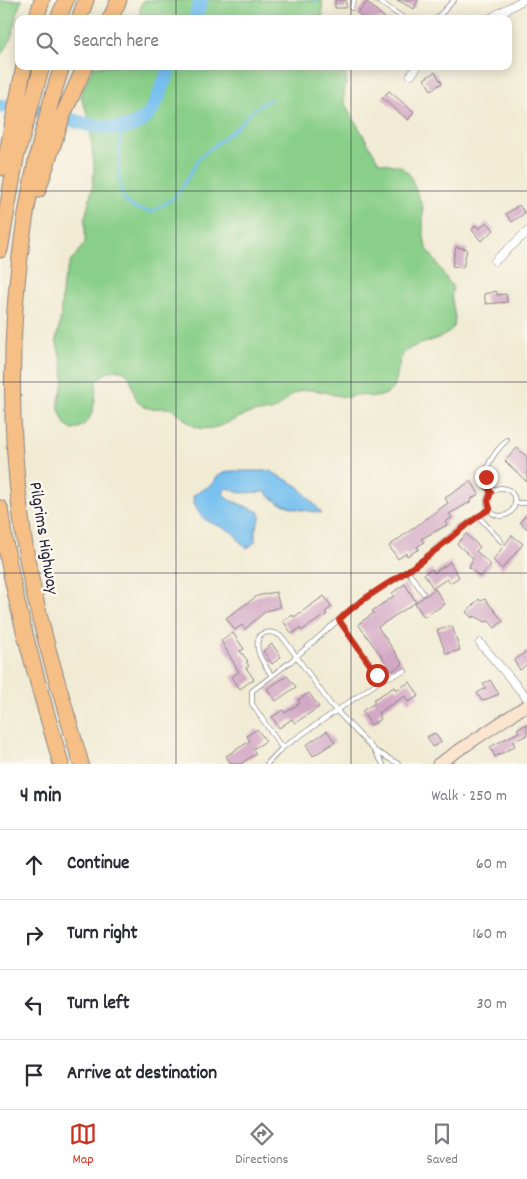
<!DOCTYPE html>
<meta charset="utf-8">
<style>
:root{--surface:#fff;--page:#f2f2f3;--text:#2b2b33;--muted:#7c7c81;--line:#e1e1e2;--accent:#c8321e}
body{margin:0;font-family:Dekko,sans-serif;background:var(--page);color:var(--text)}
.stop{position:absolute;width:15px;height:15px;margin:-11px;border:4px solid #c8321e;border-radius:50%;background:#fff}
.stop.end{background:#c8321e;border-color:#fff;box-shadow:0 1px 5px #0008}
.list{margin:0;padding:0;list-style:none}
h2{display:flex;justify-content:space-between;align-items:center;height:65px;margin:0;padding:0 20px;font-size:21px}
h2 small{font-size:16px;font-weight:400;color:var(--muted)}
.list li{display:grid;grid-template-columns:32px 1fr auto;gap:15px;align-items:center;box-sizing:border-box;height:70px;padding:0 20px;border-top:1px solid var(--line)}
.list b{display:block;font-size:19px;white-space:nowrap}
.list em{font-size:16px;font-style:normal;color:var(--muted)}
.icon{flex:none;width:28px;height:28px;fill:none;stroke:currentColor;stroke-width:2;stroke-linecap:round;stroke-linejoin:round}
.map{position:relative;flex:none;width:527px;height:764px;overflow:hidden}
.search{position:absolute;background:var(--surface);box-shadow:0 2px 12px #0003;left:15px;right:15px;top:15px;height:55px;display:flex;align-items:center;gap:12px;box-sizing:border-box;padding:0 18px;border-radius:10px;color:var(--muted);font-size:19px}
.sheet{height:345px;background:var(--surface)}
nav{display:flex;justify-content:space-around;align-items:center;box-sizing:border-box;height:70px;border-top:1px solid var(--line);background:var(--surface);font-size:14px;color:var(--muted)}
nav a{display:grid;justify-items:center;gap:2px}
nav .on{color:var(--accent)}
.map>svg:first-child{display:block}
.green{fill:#89cf89;stroke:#567862}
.water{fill:#76c0ef;stroke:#4c7195}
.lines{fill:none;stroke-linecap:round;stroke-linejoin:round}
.stream{stroke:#76c0ef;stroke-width:2.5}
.river{stroke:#76c0ef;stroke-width:14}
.building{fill:#d3a8c5}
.lane-casing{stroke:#8a8688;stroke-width:5.5}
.street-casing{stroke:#8a8688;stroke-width:9}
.secondary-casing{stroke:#8a8688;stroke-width:13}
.highway-casing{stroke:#8a8688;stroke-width:17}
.lane{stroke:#fff;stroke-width:4}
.street{stroke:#fff;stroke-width:8}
.secondary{stroke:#fbe5cf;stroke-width:11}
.highway{stroke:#f5bf86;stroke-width:15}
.route{stroke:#c8321e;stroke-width:6}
.grid{fill:none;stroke:#22223b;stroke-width:1;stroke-opacity:0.55}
.labels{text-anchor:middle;stroke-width:5;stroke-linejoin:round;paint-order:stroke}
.street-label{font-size:18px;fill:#22223b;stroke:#fbf7ec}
</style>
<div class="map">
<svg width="527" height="764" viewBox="0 0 527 764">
<rect width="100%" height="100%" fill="#fbf7ec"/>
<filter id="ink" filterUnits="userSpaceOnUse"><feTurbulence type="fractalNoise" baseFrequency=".02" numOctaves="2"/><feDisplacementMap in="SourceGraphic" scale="10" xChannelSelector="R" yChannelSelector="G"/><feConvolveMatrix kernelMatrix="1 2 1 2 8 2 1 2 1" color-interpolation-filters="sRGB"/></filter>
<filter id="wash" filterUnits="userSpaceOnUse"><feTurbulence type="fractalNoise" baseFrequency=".0096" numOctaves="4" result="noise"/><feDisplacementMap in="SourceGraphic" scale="20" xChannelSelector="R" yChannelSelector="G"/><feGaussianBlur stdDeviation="1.12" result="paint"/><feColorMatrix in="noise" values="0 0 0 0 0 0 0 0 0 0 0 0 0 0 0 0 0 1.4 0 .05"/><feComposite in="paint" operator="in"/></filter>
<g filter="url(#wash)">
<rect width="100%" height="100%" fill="#f1ebd4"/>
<path class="green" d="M0,0H22C13,17 15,44 0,55Z
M144,0H322L323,19H139L141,5Z
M94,66H341C352,85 341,89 345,104L379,162L400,166L410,175L423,208V231L426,247L453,288C448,301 458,313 454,325C450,340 419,341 406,351C391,365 406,394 375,397C370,397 365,395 360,395C356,394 352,397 349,397C332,397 314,385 297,392C288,396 284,404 276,409C269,413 259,411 251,413C234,418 219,431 200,428C188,426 183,414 172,409C161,405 150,413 140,404C129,394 136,369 117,370C109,370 103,375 97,380C94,400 97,423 73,430L66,426L59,410V400L64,381L63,366L56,340L60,323L63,282L71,261L85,243V218L93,185L94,166L89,118L81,97L82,90Z"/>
<path class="water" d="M230,471H270L298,486L322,513L296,509L277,502L265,492L241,493L228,488L225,489L223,494L230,500L259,512L261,516L255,531V542L249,547H245C240,543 237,536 232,532C212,521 199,524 193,498L194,495L211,485L219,475Z"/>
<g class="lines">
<path class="stream" d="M316,0V2
M120,128C121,152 115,177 124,200L134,208L152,212L173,198L180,191L200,157L236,128L254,109L270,99"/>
<path class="river" d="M195,19L201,0
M0,106C12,107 23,106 35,109C66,116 121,145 148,115C160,101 162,82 171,66"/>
</g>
<g id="blocks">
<path class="building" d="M335,0H346V8H335Z
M397,0H418L414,9Z
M367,2L386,19H364L357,13Z
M435,72L442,83L431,90L424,79Z
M389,91L414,112L408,120L382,98Z
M519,205L525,213L512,222L506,214Z
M487,222L494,230L481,241L472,230L476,225L479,229Z
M456,247L467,249L463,268L452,266Z
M496,291L497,295L506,294L507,302L486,304L484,294Z
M517,448L527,457V482L505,461Z
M471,481L479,494L471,499L472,501L449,514L452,518L445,522L447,525L421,539L424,542L417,547L419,549L407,556L406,553L398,559L389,546L448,503L445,498Z
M527,514V529L520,522Z
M466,534L480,547L476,551L491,565L480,577L469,567L473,558L457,544Z
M512,535L523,544L502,569L493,560Z
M450,562L459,577L450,583L447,579L433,588L424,574L432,569L434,573Z
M405,584L416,602L378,627L403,664L392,671L358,624L374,613L372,611L394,596L392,593Z
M435,589L445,604L424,617L415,603Z
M276,592L280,607L266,611L245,629L242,625L235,630L226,618L257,596Z
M324,596L332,607L325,612L327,614L301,631L300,628L292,634L283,621L293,615L294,617Z
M479,599L481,601L485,599L503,621L495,628L489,621L486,622L474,616L472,618L466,612Z
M452,626L460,650L446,654L437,630Z
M233,633L244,649L240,651L248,661L246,662L249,666L246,668L254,679L240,689L232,677L239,672L221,641Z
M272,644L281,657L272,664L263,651Z
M527,651V664L520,670L514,661Z
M287,676L296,687L276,701L267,689Z
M490,680L499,694L482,701L477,693L486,688L483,684Z
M410,682L419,696L408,702L405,696L378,713L381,719L371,725L362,711L375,703L373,700L394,687L396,690Z
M309,693L319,707L295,723L292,719L279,728L272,717L283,710L285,713L300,703L298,700Z
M527,724V735L513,742L515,746L495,757L490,747L519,732L517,729Z
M257,729L266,741L253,749L256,754L240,764H231L226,756L250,741L247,736Z
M327,731L335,742L313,756L306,745Z
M435,733L441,742L433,747L427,737Z"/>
</g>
</g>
<g filter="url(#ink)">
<use href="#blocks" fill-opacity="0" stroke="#8a8688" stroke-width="1"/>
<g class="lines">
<g class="lane-casing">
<path id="lane" d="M377,0L405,19
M351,8L354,0
M436,19L454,0
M487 502a14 14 0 1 1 28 0a14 14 0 1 1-28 0Z
M491,492C477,475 494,452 507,440
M515,503H527
M478,516L501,541
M408,571L423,593
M272,676C264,664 252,649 260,635C269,630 277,632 284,639L331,705L374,750L383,764
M378,681L405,671
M282,748L252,704V691L290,662L358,603L414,567L459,529L490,509
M375,751L399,764
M267,764L282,748L377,683L378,678L374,669L339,620"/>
</g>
<g class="street-casing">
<path id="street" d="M489,19L523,0
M411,75L418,66
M495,261L527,232
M480,643L527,698"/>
</g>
<g class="secondary-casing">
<path id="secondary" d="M438,764L527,705"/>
</g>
<g class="highway-casing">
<path id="highway" d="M36,19L42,0
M58,19L66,0
M79,19L86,0
M110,19L119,0
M62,66C10,225 0,395 27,559C40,629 62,696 81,764
M4,168L24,66
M38,190L63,115L85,66
M0,250L16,158L42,66
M0,508C11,595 37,679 61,764"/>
</g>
<use href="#lane" class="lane"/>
<use href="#street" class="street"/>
<use href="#secondary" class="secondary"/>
<use href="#highway" class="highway"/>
</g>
</g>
<g class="lines" filter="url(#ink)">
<path class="route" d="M377,675L339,620C363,596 393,582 420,562C444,545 464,524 490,509L488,501L491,492L486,485V477"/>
</g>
<path class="grid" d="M176,0V19M351,0V19M176,66V764M351,66V764M0,191H527M0,382H527M0,573H527"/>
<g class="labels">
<g class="street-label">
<text transform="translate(45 538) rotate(81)" y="6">Pilgrims Highway</text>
</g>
</g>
</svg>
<div class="stop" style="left:377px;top:675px"></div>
<div class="stop end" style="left:486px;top:477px"></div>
<div class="search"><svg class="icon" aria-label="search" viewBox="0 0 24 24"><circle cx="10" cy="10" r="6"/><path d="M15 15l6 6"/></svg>Search here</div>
</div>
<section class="sheet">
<h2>4 min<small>Walk · 250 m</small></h2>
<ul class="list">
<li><svg class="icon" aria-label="ahead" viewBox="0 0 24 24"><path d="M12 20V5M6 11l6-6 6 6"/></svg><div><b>Continue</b></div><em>60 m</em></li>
<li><svg class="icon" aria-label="right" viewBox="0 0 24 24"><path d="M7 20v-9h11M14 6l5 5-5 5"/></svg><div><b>Turn right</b></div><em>160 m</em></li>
<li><svg class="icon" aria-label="left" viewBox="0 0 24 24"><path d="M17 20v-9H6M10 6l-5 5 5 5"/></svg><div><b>Turn left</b></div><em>30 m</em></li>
<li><svg class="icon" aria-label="arrive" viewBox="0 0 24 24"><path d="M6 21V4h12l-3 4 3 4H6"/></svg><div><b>Arrive at destination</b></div></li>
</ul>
</section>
<nav>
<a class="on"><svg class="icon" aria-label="map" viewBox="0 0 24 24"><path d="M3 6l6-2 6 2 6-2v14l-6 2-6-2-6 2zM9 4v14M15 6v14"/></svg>Map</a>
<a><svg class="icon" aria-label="directions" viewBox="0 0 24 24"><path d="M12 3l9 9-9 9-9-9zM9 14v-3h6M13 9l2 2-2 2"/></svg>Directions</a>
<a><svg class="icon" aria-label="saved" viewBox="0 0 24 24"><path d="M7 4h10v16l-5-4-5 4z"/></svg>Saved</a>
</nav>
